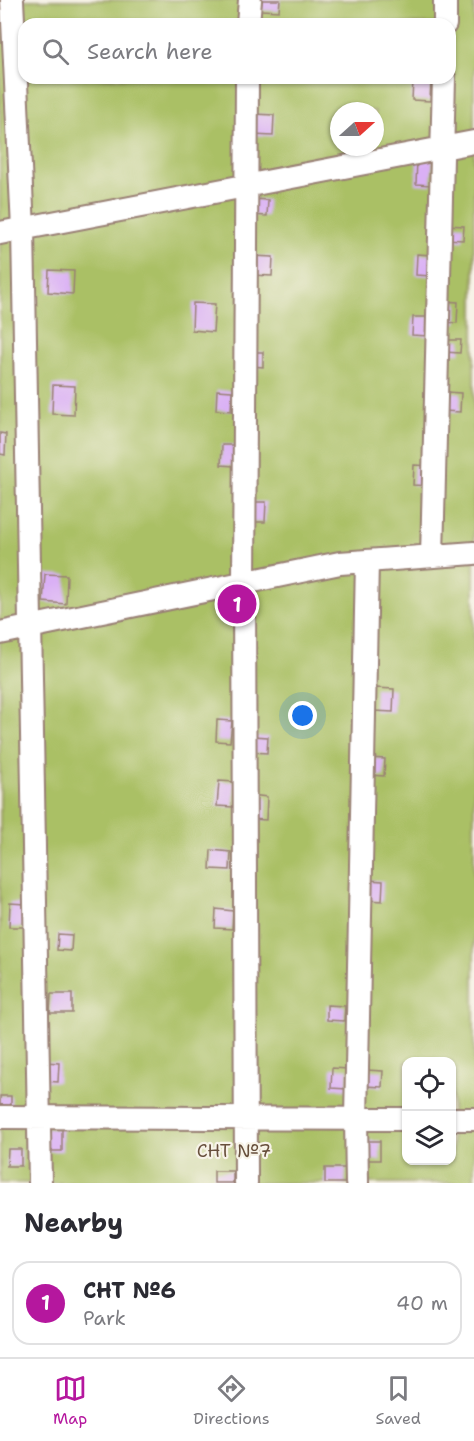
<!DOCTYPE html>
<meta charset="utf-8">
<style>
:root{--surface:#fff;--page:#f2f2f3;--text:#2b2b33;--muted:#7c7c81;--line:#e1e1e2;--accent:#b5179e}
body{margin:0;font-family:"Shantell Sans",sans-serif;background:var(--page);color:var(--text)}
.controls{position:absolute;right:18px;bottom:18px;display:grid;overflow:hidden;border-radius:12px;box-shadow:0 2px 4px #0004}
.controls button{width:54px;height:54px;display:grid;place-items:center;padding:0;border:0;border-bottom:2px solid var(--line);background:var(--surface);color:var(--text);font:30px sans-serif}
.compass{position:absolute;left:330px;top:102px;width:54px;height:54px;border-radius:50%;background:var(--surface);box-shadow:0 2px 4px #0004;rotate:69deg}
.you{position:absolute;left:303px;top:716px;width:21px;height:21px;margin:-15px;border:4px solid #fff;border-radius:50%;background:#1a73e8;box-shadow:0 0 0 9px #1a73e833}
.badge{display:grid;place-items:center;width:39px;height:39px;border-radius:50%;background:var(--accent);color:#fff;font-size:20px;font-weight:700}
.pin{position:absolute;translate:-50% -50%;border:3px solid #fff;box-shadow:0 2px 6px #0006}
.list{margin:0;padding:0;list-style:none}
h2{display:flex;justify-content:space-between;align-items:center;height:78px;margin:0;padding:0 24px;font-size:26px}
h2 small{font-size:20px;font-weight:400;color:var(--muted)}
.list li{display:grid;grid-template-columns:39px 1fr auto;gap:18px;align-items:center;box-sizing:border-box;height:84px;margin:0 12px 12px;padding:0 12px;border:2px solid var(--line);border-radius:18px}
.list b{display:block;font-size:22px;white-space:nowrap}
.list p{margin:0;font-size:20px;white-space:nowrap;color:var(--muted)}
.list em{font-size:20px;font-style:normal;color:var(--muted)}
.icon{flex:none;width:33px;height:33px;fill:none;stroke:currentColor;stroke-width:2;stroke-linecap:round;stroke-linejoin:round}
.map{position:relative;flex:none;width:474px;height:1183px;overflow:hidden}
.search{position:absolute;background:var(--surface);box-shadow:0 2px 4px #0004;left:18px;right:18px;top:18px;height:66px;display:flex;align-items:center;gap:15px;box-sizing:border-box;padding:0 21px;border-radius:18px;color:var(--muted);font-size:22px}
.sheet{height:174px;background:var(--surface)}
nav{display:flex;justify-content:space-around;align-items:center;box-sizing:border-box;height:84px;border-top:2px solid var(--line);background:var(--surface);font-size:16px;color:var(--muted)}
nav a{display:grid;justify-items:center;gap:3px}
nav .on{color:var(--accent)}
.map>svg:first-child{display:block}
.green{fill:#aac065;stroke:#7a7048;stroke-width:1.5;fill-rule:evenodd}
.building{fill:#dab0f5}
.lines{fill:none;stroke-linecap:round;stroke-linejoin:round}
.minor-casing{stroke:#998075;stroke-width:26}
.minor{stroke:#fff;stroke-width:22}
.labels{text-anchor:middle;stroke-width:4.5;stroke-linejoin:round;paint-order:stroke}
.park-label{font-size:18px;fill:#674f3c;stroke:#f7f3e8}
</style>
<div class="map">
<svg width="474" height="1183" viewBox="0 0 474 1183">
<rect width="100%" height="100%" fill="#f7f3e8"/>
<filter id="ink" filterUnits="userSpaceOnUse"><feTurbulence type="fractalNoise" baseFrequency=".0167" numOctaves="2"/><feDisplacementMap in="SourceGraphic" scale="12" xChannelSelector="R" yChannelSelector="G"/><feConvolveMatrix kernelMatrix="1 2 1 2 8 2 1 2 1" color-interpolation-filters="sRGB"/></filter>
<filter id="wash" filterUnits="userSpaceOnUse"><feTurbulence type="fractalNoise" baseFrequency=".008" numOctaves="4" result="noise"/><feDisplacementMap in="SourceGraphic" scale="24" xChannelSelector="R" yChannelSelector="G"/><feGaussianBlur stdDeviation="1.35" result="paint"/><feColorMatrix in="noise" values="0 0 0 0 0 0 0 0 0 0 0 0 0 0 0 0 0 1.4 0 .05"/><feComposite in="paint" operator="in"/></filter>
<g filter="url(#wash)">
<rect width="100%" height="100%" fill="#e8e1bf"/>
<path class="green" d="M0,0H474V1183H0ZM24,24H450V78H24ZM339,111H375V147H339ZM406,1062H452V1160H406Z"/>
<g id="blocks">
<path class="building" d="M262,0H280L279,11L261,10Z
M413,80L431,81L430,101L412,100Z
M254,114L274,115L273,136L253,135Z
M417,160H433L431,185L416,184Z
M252,199L268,200L267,216L251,215Z
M446,225L464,226L463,240L446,239Z
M417,254L432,255L431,276L416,275Z
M253,256L273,257L272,276L252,275Z
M49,270L74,271L73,294L48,292Z
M444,301L458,302L457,323L443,322Z
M193,303L215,304L213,332L192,330Z
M413,317H430L428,336L412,335Z
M445,340H461L460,353L444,352Z
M251,352H263V367L251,366Z
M53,385L75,386L74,415L52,414Z
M217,390L232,391L231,411L216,410Z
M445,392L461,393L460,412L444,411Z
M0,433L6,434L5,455L0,454Z
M222,445H235L234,466L221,465Z
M414,465L431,466L430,486L413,485Z
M253,502H266L265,522H252Z
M45,574L67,575L66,604L43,602Z
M375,688L394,689L393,712L374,711Z
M217,720L232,721L230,742L216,741Z
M252,736L268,737L267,753L251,752Z
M369,758L385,759L384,776L368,775Z
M219,781L235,782L233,807L217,806Z
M251,795L267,797L266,820L250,819Z
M211,850L231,852L230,870L210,869Z
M368,880L383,881L382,901L366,900Z
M10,903L25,904L24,927H9Z
M216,909L233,911L232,929L215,928Z
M58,934L72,935L71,951L57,950Z
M51,994H72V1013H50Z
M327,1005L345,1006L344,1021L327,1020Z
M45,1062L59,1063L58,1082L44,1081Z
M332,1068L348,1069L347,1089L331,1088Z
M366,1070L383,1071L382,1087L365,1086Z
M0,1096H11V1109L0,1108Z
M46,1129H62V1151H46Z
M363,1141H380V1160H362Z
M8,1149H21V1166H7Z
M325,1168H346L345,1183H325Z
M214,1171H233V1183H214Z"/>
</g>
</g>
<g filter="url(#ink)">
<use href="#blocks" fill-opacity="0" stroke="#998075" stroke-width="1.5"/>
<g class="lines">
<g class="minor-casing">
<path id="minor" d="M12,0L23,229L40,1183
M248,24L250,0
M445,24V0
M0,233L474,142
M432,556L444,78
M0,633L340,563L474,553
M0,1117L406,1119
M452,1119H474
M246,1183L244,582L247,78
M357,1183L356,1119L367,561"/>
</g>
<use href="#minor" class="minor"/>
</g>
</g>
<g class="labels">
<g class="park-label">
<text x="234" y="1157">СНТ №7</text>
</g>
</g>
</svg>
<div class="controls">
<button><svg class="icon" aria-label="locate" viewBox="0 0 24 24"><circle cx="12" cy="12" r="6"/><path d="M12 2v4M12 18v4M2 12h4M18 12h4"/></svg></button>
<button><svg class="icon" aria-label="layers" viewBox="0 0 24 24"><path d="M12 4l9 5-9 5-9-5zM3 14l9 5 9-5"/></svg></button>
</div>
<svg class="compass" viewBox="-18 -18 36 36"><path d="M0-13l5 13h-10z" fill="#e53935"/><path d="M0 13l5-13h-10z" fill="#7c7c81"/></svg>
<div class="you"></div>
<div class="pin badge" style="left:237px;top:604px">1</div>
<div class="search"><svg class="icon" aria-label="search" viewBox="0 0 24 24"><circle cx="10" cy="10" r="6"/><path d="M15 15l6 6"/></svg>Search here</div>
</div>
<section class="sheet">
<h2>Nearby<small></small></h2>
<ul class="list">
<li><span class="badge">1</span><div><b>СНТ №6</b><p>Park</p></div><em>40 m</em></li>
</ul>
</section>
<nav>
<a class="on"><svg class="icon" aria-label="map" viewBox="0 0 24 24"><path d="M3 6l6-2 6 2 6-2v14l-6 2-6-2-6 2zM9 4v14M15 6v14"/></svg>Map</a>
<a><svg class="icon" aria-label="directions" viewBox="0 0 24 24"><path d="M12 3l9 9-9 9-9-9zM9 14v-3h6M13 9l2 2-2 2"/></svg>Directions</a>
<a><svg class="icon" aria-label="saved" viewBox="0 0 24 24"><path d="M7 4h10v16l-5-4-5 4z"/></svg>Saved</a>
</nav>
